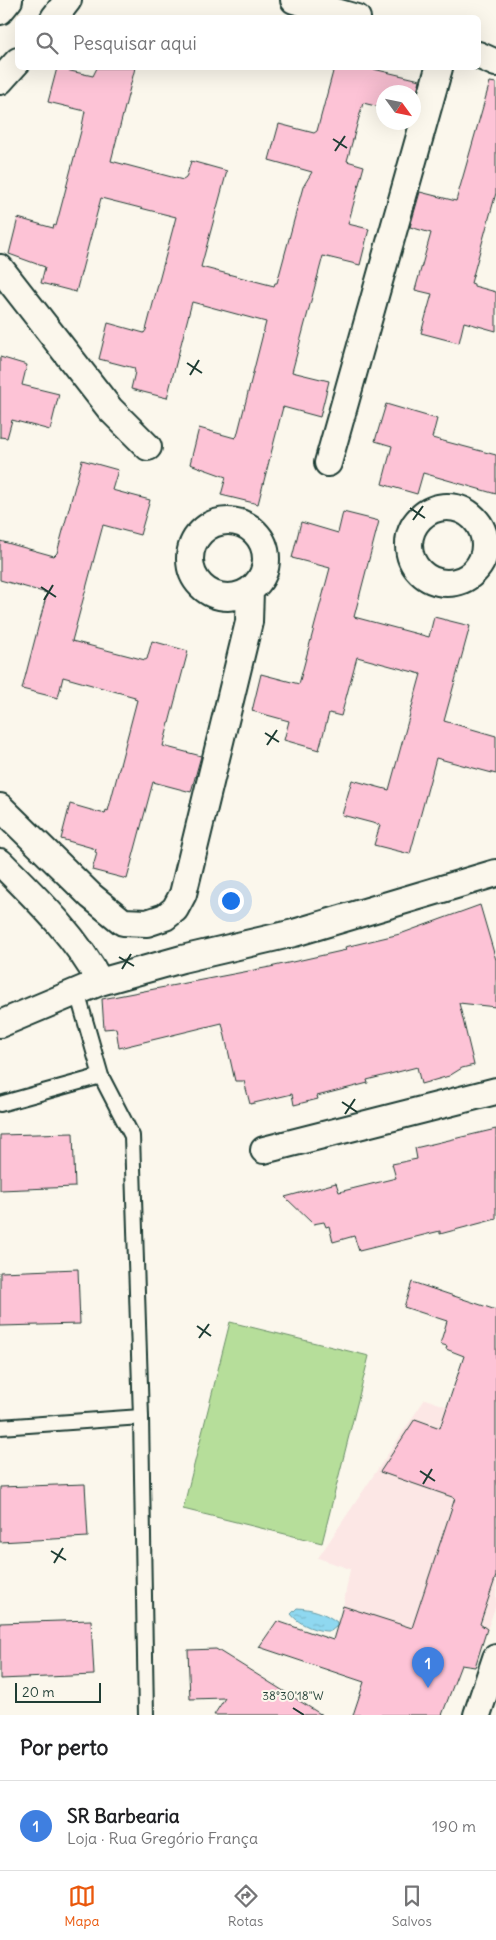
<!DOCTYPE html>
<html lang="pt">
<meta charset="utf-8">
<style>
:root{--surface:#fff;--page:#f2f2f2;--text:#202124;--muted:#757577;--line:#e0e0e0;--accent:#ea580c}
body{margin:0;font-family:Delius,sans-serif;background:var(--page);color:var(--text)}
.compass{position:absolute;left:376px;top:85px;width:45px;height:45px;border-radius:50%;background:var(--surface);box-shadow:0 5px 20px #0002;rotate:123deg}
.scale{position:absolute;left:15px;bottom:12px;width:86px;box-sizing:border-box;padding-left:5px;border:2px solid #1f3d34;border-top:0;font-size:14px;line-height:18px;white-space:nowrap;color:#1f3d34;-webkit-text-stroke:4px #fbf7ec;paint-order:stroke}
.you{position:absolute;left:230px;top:900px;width:18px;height:18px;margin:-12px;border:4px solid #fff;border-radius:50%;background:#1a73e8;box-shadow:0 0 0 8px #1a73e833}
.badge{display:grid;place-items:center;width:32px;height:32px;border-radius:50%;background:var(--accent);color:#fff;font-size:16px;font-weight:700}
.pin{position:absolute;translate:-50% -41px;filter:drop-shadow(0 1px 2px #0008)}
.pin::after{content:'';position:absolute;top:26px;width:18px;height:15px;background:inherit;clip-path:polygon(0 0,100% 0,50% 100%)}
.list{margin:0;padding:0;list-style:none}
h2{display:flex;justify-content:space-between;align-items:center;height:65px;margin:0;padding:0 20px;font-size:21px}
h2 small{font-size:16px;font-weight:400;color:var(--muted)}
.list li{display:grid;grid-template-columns:32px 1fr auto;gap:15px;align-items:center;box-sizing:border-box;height:90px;padding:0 20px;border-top:1px solid var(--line)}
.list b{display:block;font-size:19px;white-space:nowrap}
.list p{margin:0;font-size:16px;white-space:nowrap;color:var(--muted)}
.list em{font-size:16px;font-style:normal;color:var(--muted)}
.icon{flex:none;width:28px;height:28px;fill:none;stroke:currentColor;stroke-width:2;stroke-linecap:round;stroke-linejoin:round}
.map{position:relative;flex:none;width:496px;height:1715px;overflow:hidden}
.search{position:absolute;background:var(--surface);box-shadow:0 5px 20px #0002;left:15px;right:15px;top:15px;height:55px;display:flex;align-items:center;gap:12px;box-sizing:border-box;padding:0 18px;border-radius:8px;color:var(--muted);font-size:19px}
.sheet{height:155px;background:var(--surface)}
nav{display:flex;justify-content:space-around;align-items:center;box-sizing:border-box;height:70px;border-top:1px solid var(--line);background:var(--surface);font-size:14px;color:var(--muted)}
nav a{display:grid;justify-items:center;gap:2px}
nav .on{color:var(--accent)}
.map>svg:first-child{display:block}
.built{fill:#fce7e5}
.garden{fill:#b6de9a;stroke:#6a8e67}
.water{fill:url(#water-ripples);stroke:#629aa5}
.building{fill:#fdc3d6;stroke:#1f3d34}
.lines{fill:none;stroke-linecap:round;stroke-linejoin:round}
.lane-casing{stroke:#1f3d34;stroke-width:18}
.street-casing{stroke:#1f3d34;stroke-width:30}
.lane{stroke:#fbf7ec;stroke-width:14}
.street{stroke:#fbf7ec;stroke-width:26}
.ticks{fill:none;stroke:#1f3d34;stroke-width:2}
.ticks-label{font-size:12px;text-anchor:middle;fill:#1f3d34;stroke:#fbf7ec;stroke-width:4;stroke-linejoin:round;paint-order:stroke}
</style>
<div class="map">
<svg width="496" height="1715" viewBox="0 0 496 1715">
<defs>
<pattern id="water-ripples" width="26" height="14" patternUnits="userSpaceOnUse" patternTransform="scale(1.25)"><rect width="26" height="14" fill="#8fd8f0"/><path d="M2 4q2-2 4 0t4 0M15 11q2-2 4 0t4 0" fill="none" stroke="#7bbace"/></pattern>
</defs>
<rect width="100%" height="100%" fill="#fbf7ec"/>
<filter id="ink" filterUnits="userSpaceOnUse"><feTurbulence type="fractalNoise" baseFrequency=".02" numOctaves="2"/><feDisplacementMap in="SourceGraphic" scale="10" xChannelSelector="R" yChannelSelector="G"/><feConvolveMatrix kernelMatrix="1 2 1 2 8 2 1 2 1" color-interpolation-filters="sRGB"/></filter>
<g filter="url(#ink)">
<path class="built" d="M425,1399L496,1423V1605L479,1653L343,1607L350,1569L318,1558Z"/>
<path class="garden" d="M230,1322L369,1356L322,1543L183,1509Z"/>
<path class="water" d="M297,1608C313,1609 323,1612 337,1622V1626L331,1631C318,1632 299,1625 291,1614Z"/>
<path class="building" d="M57,68L93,76L97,68H135L111,161L183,180L186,178L191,161L227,171L201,267L274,286L275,283H277L303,187L312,172L269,160L279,124L314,133L317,131L334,68H369L420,80L417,92H384V108L363,103L347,161L364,166L348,224L369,229L360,265L323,256L292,372L329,381L320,417L283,407L258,504L221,495L226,477L190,464L199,428L235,438L237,436L266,322L192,302L167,398L131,389L135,372L134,368L99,359L108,323L144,333L146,330L176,217L101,198L76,292L41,283L45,267L9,254L18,218L53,228L54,225L56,226L81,131L85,111L48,102Z
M490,82L496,83V193L471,283L474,284V286L496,292V331L464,322L459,343L421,333L432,294L415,290L431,233L410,227L420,192L456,201Z
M0,357L27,365L22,385L59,394L50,430L12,420L7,438L0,437Z
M386,404L437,419L432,438L496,455V494L423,473L417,494L382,484L392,446L375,441Z
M82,460L118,470L112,490L150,500L140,535L103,525L72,641L145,660L147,659L152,641L188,651L163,746L201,756L191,792L153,782L127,879L92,870L97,853L95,852L96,849L61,839L70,804L105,814L106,810L108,811L137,700L134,699L135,697L63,677L58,698L22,689L47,593L0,580V541L54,556L57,553Z
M343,512L379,521L354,617L429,637L434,617L470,626L444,721L496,736V774L436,758L410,854L374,845L380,825L342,815L352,780L389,790L421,674L357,657L341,716L329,713L319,750L284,740L289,721L252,711L261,674L299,684L330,568L292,558L301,522L338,533Z
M480,905L496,960V1007L459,1003L474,1065L462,1068L449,1076L421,1084L417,1067L367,1080L368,1083L317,1096L318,1099L294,1105L292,1094L250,1104L244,1081H235L222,1023L119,1048L116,1028L104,1029L102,999L270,967L346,950L345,947L400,934Z
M496,1129V1219L440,1234V1231L359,1251L354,1236L333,1242L329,1226L326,1227L324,1222L313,1224L285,1197L336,1183L339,1192L396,1178L392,1164L417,1159L415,1148Z
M73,1133L75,1187L0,1190V1135Z
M78,1269L80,1324L0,1326V1272Z
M412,1282L496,1310V1576L480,1624L487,1629L475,1667L461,1665L442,1715H353L364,1682L259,1647L277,1621L333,1640L343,1606L412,1628L455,1498L380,1472L415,1419L440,1428L464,1356L446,1349L447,1346L440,1344L447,1321L404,1307Z
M85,1484L88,1537L0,1542V1487Z
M91,1620L94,1675L0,1679V1623Z
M216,1649L322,1715H214L225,1698L190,1699L188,1650Z"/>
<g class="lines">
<g class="lane-casing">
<path id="lane" d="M77,992L101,1076
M0,1104L101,1076L132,1136L141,1417L146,1715
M0,1427L141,1417"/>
</g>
<g class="street-casing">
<path id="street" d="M294,0L357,18
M0,11L9,0
M54,18L68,0
M478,55L496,63
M0,81L18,61
M0,268L110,409L148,447
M328,463L439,68
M409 545a38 38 0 1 1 76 0a38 38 0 1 1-76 0Z
M190 559a38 38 0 1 1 76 0a38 38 0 1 1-76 0Z
M0,807L91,896L123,922L147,923L165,917L175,909L183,894L249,622L250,590
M0,862C37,899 75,935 100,982
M0,1024L100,982L182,959L294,933L496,873
M264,1150L496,1091
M477,1715L496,1658"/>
</g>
<use href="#lane" class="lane"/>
<use href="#street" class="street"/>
</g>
</g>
<path class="ticks" d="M333,139L347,148M335,151L345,136M187,363L202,373M190,375L199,360M410,508L425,518M413,520L423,506M41,587L56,597M44,600L53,585M265,733L279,742M267,745L277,730M119,957L134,966M122,969L131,954M342,1102L357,1112M345,1114L355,1099M197,1326L211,1336M199,1338L209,1324M420,1471L435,1481M423,1484L432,1469M51,1551L66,1560M54,1563L63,1548M293,1708L304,1715"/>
<g class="ticks-label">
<text x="293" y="1700">38°30'18"W</text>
</g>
</svg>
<svg class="compass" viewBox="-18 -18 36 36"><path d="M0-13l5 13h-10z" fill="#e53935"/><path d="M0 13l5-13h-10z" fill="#757577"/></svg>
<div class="scale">20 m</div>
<div class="you"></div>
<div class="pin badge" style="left:428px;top:1688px;background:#3f7fe0">1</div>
<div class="search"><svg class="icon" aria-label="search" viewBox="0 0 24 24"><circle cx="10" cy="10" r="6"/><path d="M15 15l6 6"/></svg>Pesquisar aqui</div>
</div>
<section class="sheet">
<h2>Por perto<small></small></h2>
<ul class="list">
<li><span class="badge" style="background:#3f7fe0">1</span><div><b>SR Barbearia</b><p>Loja · Rua Gregório França</p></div><em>190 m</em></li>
</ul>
</section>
<nav>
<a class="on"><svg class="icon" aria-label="map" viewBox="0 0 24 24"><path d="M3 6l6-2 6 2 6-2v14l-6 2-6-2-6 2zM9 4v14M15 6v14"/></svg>Mapa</a>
<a><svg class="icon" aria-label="directions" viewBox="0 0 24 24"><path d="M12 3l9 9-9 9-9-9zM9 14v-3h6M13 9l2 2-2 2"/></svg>Rotas</a>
<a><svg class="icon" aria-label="saved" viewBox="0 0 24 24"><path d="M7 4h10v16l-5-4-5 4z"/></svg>Salvos</a>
</nav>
